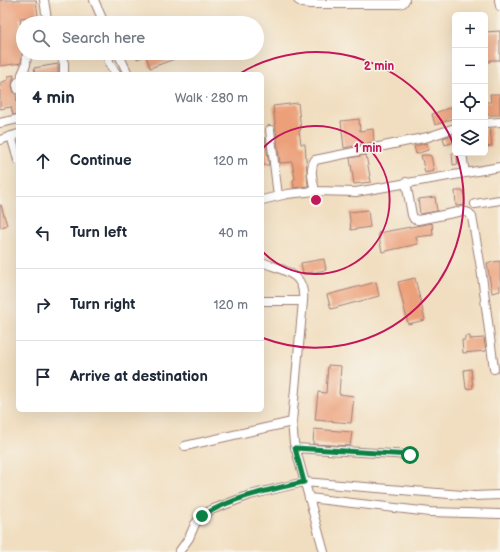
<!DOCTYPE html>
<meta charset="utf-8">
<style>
:root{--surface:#fff;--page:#f6f6f7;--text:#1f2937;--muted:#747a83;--line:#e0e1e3}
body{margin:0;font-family:"Balsamiq Sans",sans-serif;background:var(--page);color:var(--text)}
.controls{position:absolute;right:12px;top:12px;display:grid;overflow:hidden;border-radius:6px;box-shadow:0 4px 16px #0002}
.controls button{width:36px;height:36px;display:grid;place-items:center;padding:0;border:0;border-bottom:1px solid var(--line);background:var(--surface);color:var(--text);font:20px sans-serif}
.stop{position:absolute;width:12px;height:12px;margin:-9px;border:3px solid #0b8043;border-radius:50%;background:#fff}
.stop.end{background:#0b8043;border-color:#fff;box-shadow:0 1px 4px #0008}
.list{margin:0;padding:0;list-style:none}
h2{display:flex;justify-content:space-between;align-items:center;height:52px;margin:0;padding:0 16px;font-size:17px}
h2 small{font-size:13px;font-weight:400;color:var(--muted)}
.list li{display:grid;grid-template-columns:26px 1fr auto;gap:12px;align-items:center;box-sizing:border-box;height:72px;padding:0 16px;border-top:1px solid var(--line)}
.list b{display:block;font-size:15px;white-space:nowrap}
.list em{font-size:13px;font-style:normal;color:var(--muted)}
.icon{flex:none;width:22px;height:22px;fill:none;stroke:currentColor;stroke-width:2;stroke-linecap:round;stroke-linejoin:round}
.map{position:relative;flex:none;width:500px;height:552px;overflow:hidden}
.search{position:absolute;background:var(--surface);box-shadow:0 4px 16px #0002;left:16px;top:16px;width:248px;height:44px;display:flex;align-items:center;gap:10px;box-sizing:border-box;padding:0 14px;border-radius:22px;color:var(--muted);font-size:15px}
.panel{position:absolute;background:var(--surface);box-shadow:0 4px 16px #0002;left:16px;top:72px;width:248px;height:340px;border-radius:6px}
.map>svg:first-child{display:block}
.building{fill:#eca07a}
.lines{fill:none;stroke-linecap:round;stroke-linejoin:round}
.minor-casing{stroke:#9e7e76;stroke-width:10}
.minor{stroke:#fff;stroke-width:8}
.route{stroke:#0b8043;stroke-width:5}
.ring{fill:none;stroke:#c2185b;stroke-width:2}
.centre{fill:#c2185b;stroke:#f7f3e8;stroke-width:2}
.ring-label{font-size:12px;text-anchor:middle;font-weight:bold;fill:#c2185b;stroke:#f7f3e8;stroke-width:3.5;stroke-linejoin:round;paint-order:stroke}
</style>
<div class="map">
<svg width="500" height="552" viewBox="0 0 500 552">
<rect width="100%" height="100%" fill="#f7f3e8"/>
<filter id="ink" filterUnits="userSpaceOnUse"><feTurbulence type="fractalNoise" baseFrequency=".025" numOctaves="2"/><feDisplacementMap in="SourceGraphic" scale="8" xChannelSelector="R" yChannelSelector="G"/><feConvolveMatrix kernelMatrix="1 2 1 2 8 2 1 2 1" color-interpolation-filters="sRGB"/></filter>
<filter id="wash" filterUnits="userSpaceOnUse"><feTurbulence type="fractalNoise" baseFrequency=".012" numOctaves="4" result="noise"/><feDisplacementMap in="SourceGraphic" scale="16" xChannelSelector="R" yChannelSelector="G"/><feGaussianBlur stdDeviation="0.9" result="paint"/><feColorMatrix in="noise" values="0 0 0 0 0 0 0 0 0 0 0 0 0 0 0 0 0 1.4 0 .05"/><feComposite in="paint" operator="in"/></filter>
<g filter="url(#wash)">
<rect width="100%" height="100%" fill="#f1dec0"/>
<g id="blocks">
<path class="building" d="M0,0H36L38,16L20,18L23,49L21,63L0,66Z
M500,31V60H490V62H485V32Z
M135,53H188V54L150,68L146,56L137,59Z
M58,64V74H35L34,68Z
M14,75L12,86L14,93L16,94L18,114L13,115L11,107L0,109V83L8,80V76Z
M490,94H500V115H485V102H491Z
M298,103L301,130H299L301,144H305L308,186L294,188L293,180L295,179L292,162L280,163L273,106Z
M452,107L455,118L435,125L432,114Z
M359,119L360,131L373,129L374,142L344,148L341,121Z
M485,128H490L492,146L485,147Z
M452,135L454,142L445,145L443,138Z
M262,138H265L269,165H262Z
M427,143L428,150L416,154L414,146Z
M452,153H457L458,164L453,165Z
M366,155L371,182L354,184L350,158Z
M421,155H429L430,156H431L434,171L425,173Z
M455,191H464L465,205L456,206Z
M435,197L437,211L420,214L418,199Z
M0,205H1L7,225L0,228Z
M368,210L370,227L351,230L349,212Z
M432,223L433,235L416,237L418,244L382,252L378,233Z
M324,259L326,270L303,274L301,263Z
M500,261V291L492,293L487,263Z
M415,278L425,320L408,324L398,282Z
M376,282L379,296L331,309L327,295Z
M465,336H470V339L484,338L486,351L463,353L462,340H465Z
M328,365L341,366L339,394L354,396L351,423L315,420L318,392L326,393Z
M471,369L473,388L466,389L464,370Z
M314,429L352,432L350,446L313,444Z"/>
</g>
</g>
<g filter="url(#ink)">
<use href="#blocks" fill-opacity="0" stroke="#9e7e76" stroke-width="1"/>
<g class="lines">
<g class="minor-casing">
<path id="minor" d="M94,0L104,23
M298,0L303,3L310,4H399L403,3L405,0
M499,0L500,6
M41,23L47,19L44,0
M60,53L64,63V74
M107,53L110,65L117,74
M118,53L128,74
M22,74L26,65L27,53
M18,82L17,85L18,89
M0,123L18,119
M485,123L500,122
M270,130L278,196
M11,136L18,160
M0,140L18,134
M462,153L465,173
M406,182L412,215L414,219L418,220L463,211L469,213L472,217L481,268L494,369
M315,191C313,181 309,169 315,160L428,137L455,128
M262,200L287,194L315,191L356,192L500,167
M475,204L500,200
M262,262C283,271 306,272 303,301L292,422L294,443L324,552
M262,301H303
M185,446L292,422
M295,448L410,455
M309,498L430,512L500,514
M179,552L189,538L195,524L202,516L211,510L250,495L304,482L474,496L500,495"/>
</g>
<use href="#minor" class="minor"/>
</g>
</g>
<g class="lines" filter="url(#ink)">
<path class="route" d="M202,516C233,497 269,490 304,482L295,448L410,455"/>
</g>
<g class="ring">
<path d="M262 149A74 74 0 1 1 262 251"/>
<path d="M239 74A148 148 0 0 1 455 148M456 153A148 148 0 0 1 263 338"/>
</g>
<circle cx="316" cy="200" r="6" class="centre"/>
<g class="ring-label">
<text x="379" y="70">2 min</text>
<text x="368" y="152">1 min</text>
</g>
</svg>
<div class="controls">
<button>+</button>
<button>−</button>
<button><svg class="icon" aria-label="locate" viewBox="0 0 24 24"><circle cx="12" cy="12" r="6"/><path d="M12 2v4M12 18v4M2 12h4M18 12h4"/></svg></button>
<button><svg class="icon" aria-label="layers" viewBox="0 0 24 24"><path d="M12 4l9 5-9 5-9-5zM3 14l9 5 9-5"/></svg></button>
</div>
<div class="stop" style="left:410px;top:455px"></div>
<div class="stop end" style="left:202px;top:516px"></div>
<div class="search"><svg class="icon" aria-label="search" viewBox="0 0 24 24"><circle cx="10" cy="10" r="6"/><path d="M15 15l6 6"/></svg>Search here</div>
<section class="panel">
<h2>4 min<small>Walk · 280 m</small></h2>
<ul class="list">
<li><svg class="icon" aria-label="ahead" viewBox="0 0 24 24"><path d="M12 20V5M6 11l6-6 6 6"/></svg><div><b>Continue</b></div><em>120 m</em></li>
<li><svg class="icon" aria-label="left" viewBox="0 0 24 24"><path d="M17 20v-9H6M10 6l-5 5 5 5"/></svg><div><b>Turn left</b></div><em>40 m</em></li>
<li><svg class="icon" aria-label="right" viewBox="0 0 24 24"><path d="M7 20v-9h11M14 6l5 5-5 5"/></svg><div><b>Turn right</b></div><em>120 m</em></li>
<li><svg class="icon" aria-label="arrive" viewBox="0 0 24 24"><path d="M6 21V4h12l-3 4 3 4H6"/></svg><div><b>Arrive at destination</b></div></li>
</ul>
</section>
</div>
